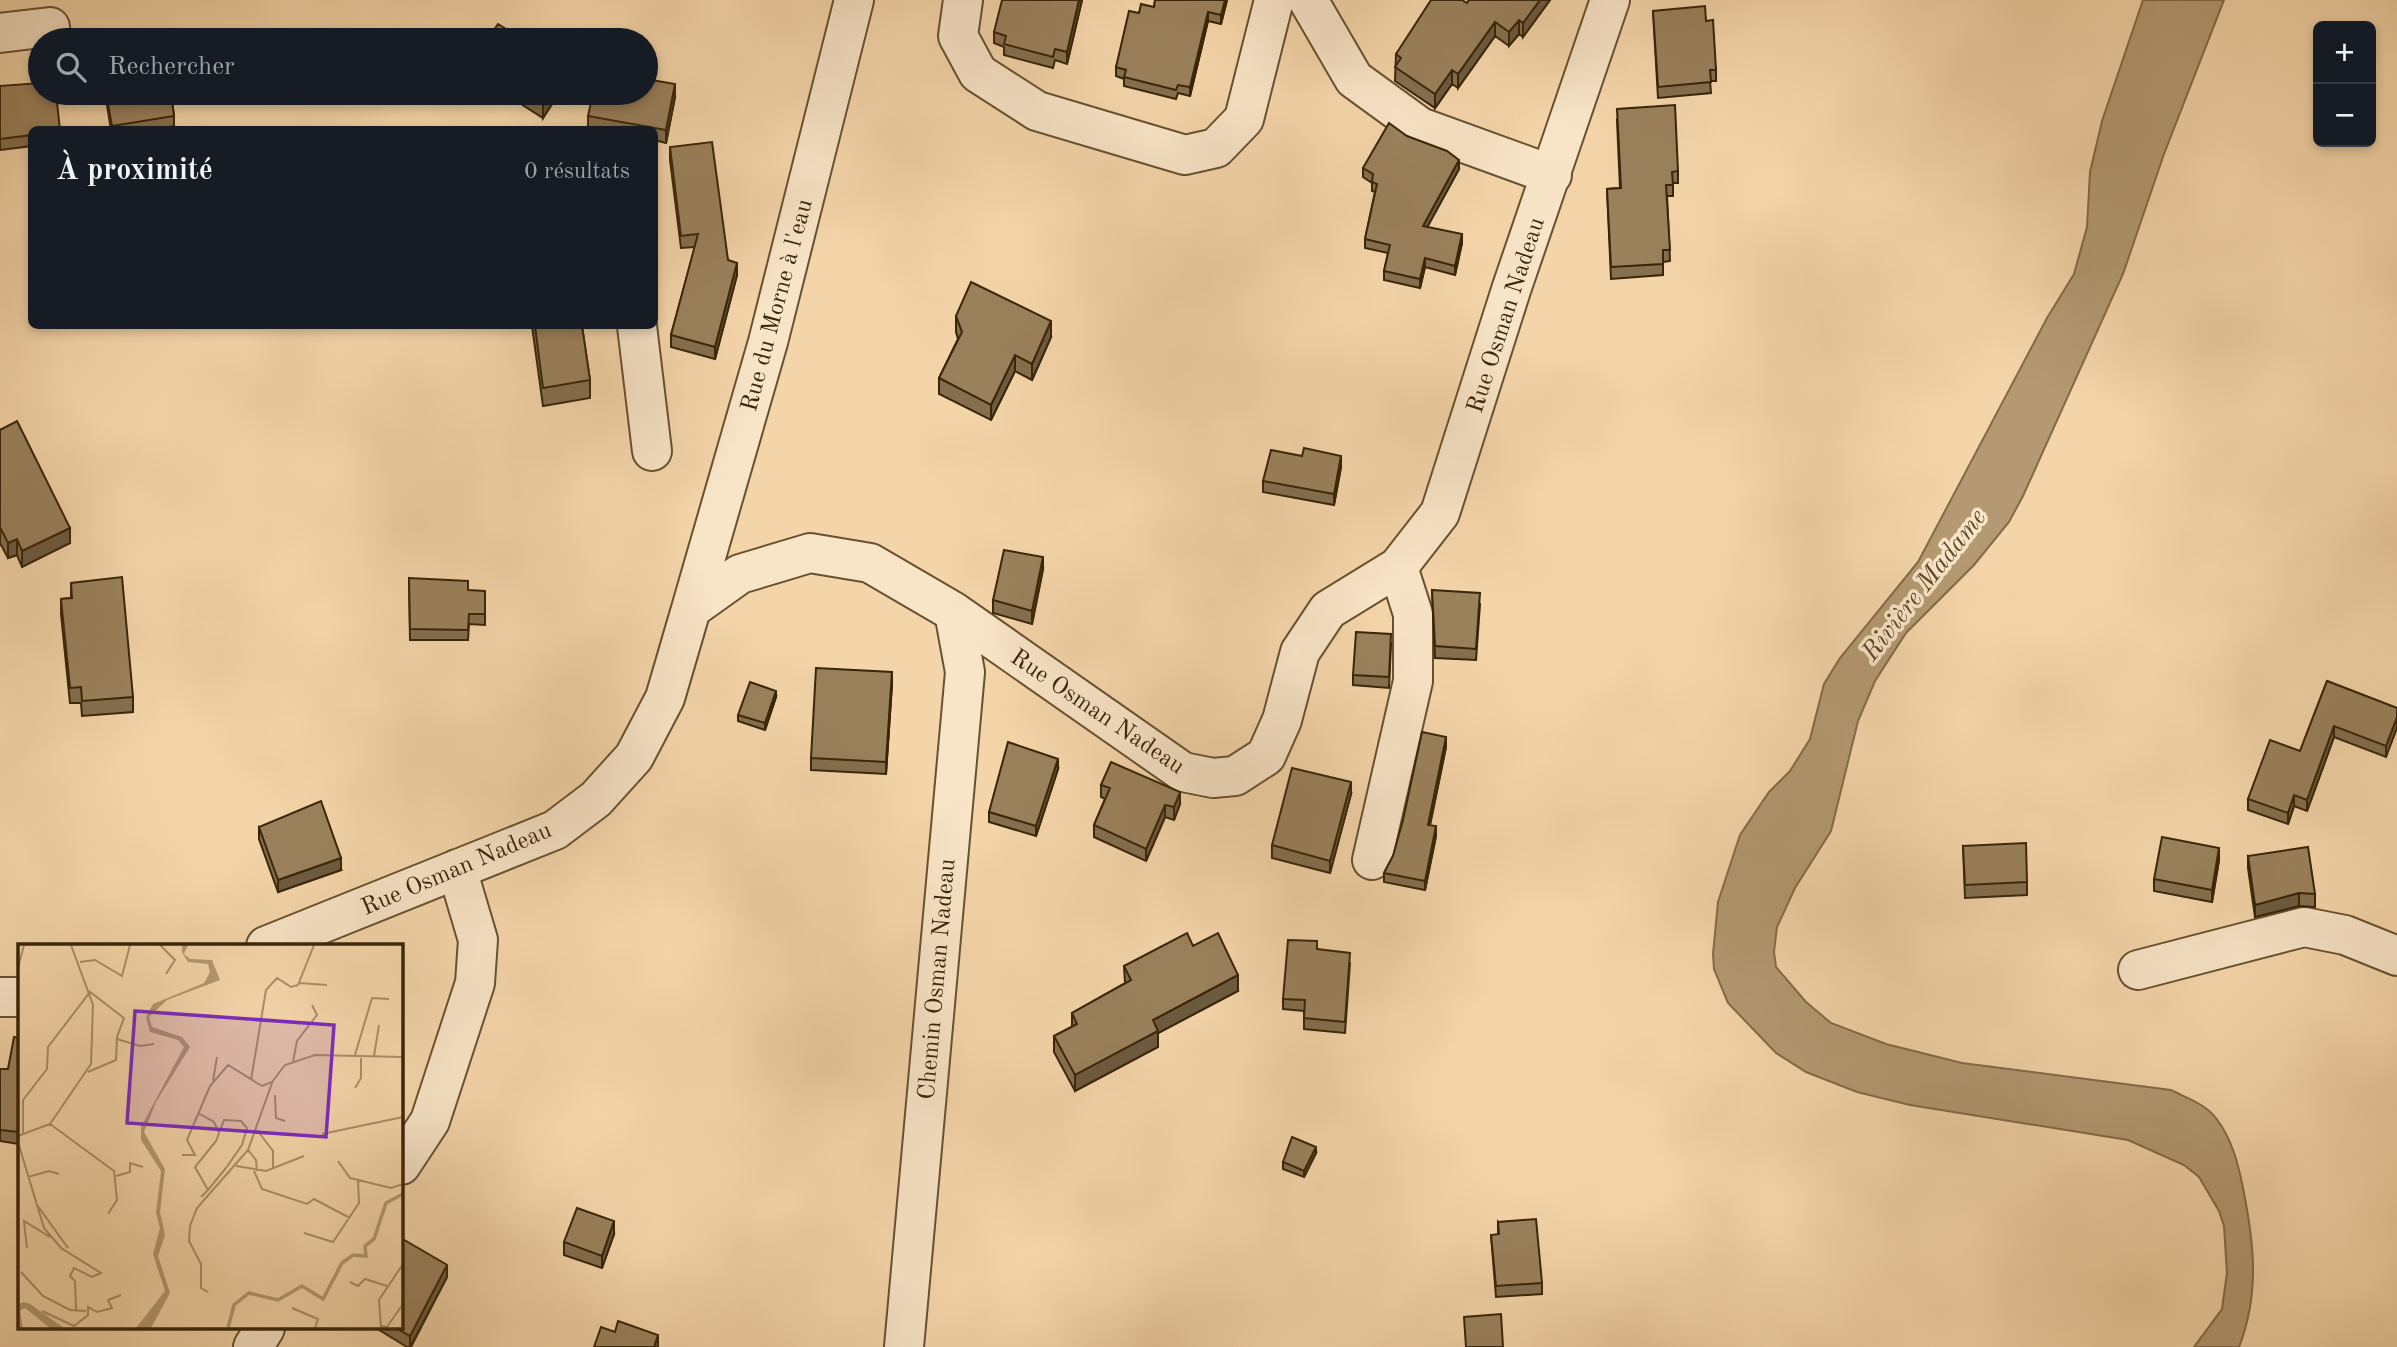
<!DOCTYPE html>
<html lang="fr">
<meta charset="utf-8">
<style>
:root{--surface:#171b24;--page:#20242c;--text:#f1f3f6;--muted:#9ea1a6;--line:#363941}
body{margin:0;font-family:"Old Standard TT",serif;background:var(--page);color:var(--text)}
.controls{position:absolute;right:21px;top:21px;display:grid;overflow:hidden;border-radius:10px;box-shadow:0 4px 10px #0003}
.controls button{width:63px;height:63px;display:grid;place-items:center;padding:0;border:0;border-bottom:2px solid var(--line);background:var(--surface);color:var(--text);font:35px sans-serif}
.list{margin:0;padding:0;list-style:none}
h2{display:flex;justify-content:space-between;align-items:center;height:91px;margin:0;padding:0 28px;font-size:30px}
h2 small{font-size:23px;font-weight:400;color:var(--muted)}
.icon{flex:none;width:38px;height:38px;fill:none;stroke:currentColor;stroke-width:2;stroke-linecap:round;stroke-linejoin:round}
.map{position:relative;flex:none;width:2397px;height:1347px;overflow:hidden}
.search{position:absolute;background:var(--surface);box-shadow:0 4px 10px #0003;left:28px;top:28px;width:630px;height:77px;display:flex;align-items:center;gap:18px;box-sizing:border-box;padding:0 24px;border-radius:38px;color:var(--muted);font-size:26px}
.panel{position:absolute;background:var(--surface);box-shadow:0 4px 10px #0003;left:28px;top:126px;width:630px;height:203px;border-radius:10px}
.map>svg:first-child{display:block}
.water{fill:#b49972;stroke:#836b48;stroke-width:2}
.lines{fill:none;stroke-linecap:round;stroke-linejoin:round}
.minor-casing{stroke:#685130;stroke-width:42}
.minor{stroke:#f8e4c7;stroke-width:38}
.wall{fill:#846f4f;stroke:#392508;stroke-width:2}
.shaded-wall{fill:#6c5a40;stroke:#392508;stroke-width:2}
.building{fill:#9a815c;stroke:#392508;stroke-width:2}
.labels{text-anchor:middle;stroke-width:7;stroke-linejoin:round;paint-order:stroke}
.street-label{font-size:24px;fill:#392508;stroke:#f8e4c7}
.water-label{font-size:26px;font-style:italic;fill:#5e4828;stroke:#f8e4c7}
.inset-river{fill:none;stroke:#b49972;stroke-width:3.5}
.inset-road{fill:none;stroke:#a98f69;stroke-width:2}
.view{fill:#7b2cbf;fill-opacity:0.15;stroke:#7b2cbf;stroke-width:3.5}
.inset-edge{fill:none;stroke:#392508;stroke-width:3.5}
</style>
<div class="map">
<svg width="2397" height="1347" viewBox="0 0 2397 1347">
<rect width="100%" height="100%" fill="#f4d5a9"/>
<filter id="stains"><feTurbulence type="fractalNoise" baseFrequency=".00286" numOctaves="4"/><feColorMatrix values="0 0 0 0 .2 0 0 0 0 .09 0 0 0 0 .02 0 0 0 .5 -.17"/></filter>
<radialGradient id="worn" r=".72"><stop offset=".6" stop-color="#630" stop-opacity="0"/><stop offset="1" stop-color="#630" stop-opacity=".3"/></radialGradient>
<path class="water" d="M2143,0H2224L2164,154L2123,274L2023,496L2009,522L1974,565L1906,633L1875,681L1858,721L1831,831L1795,888L1777,927L1774,952L1776,967L1806,1002L1831,1023L1886,1044L1962,1063L2171,1090C2187,1098 2205,1104 2216,1118C2232,1139 2238,1163 2243,1188C2254,1243 2260,1293 2239,1347H2194L2222,1309L2227,1273L2224,1226L2219,1211L2199,1177L2184,1165L2128,1140L1910,1105L1857,1092L1806,1072L1776,1053L1728,1003L1714,969L1713,954L1718,902L1740,835L1769,792L1790,771L1810,739L1824,684L1840,658L1918,562L2047,318L2074,274L2087,227L2090,172L2102,121Z"/>
<g class="lines">
<g class="minor-casing">
<path id="minor" d="M963,0L958,36L978,73L1037,111L1185,155L1216,148L1244,119L1274,0
M1308,0L1354,79L1420,127L1552,175
M0,33L50,27
M637,326L652,451
M691,609L768,342L854,0
M1372,860L1413,681V614L1398,567
M266,946L555,830L596,799L634,757L665,698L691,609L740,574L810,553L870,563L954,612L1183,772L1213,778L1235,776L1266,756L1282,720L1300,652L1328,610L1398,567L1440,513L1511,290L1610,0
M2138,970L2304,927L2345,935L2397,956
M0,997H19
M401,1165L430,1121L475,983L478,940L457,869
M253,1347L265,1328
M904,1347L965,672L954,612"/>
</g>
<use href="#minor" class="minor"/>
</g>
<path class="wall" d="M1082,0L1067,64L1055,60L1053,68L1004,55V47L994,43V32Z
M1155,0H1227L1221,24L1208,21L1190,96L1178,93L1176,99L1124,86V79L1116,76V67L1139,13L1154,7Z
M1469,0H1550L1523,37L1519,34L1509,46L1495,36L1458,88L1452,84L1435,108L1395,81L1396,54L1467,3Z
M1653,11L1706,21L1716,70V81H1710L1711,93L1658,98Z
M0,86L32,130V146L0,150Z
M105,93H171L174,116V126L154,130H111Z
M504,93H559L543,118Z
M675,97L666,143L654,140V130H596L588,128V116Z
M1617,120L1678,171V183H1673V196H1667L1670,261L1663,262V275L1611,279L1607,189L1620,188Z
M1407,136L1459,169L1427,227L1462,243L1455,275L1425,267L1420,288L1384,280V271L1388,253L1365,248V239L1375,192L1372,191V183L1363,177V168Z
M670,147L728,260L737,275L715,359L671,347V335L695,247L681,248L670,160Z
M956,316L1051,337L1032,380L1015,371L991,420L939,394V378L958,339L956,332Z
M532,326H582L590,380V398L543,406Z
M0,430L70,543L22,567L17,555L8,558L0,543Z
M1341,467L1334,505L1263,492V481Z
M1043,569L1032,624L993,613V600Z
M409,578L468,591H485V625L469,624L468,640H410Z
M71,583L133,697V712L82,716L81,703H70L61,614V599L71,598Z
M1432,590L1480,604L1476,660L1435,658Z
M1391,644L1389,688L1353,685V675Z
M2327,681L2397,708L2386,757L2334,737L2307,811L2294,806L2288,824L2248,810V799L2300,751Z
M892,684L886,774L811,770V758Z
M776,697L765,730L738,721V715Z
M1446,747L1430,825L1436,836L1425,890L1384,882V873L1393,856Z
M1058,769L1036,836L989,822V812Z
M1101,785L1180,804L1174,820L1165,817L1146,861L1094,837V825L1105,799L1101,797Z
M1351,794L1330,873L1272,858V845Z
M259,827L341,870L278,892L259,839Z
M1963,846L2027,882V895L1965,898Z
M2248,856L2315,894V907L2299,906L2255,917L2248,868Z
M2219,860L2212,902L2154,891V879Z
M1193,946L1238,991L1158,1033V1047L1075,1091L1054,1052V1036L1072,1027V1013L1125,983L1124,966Z
M1317,949L1350,963L1345,1033L1304,1029V1011L1283,1009V999Z
M19,1038V1144L0,1141V1069H8Z
M1316,1153L1304,1177L1283,1169V1162Z
M1498,1222L1542,1283V1294L1496,1297L1491,1235H1498Z
M614,1234L602,1268L564,1255V1242Z
M447,1277L411,1347H407L376,1328H401Z"/>
<path class="shaded-wall" d="M1079,0H1082L1067,64V52Z
M1225,0H1227L1221,24V15Z
M1540,0H1550L1523,37V23Z
M1208,12V21L1190,96V87Z
M1519,20V34L1509,46V32Z
M1495,22V36L1458,88V74Z
M1452,70V84L1435,108V94Z
M675,84V97L666,143V130Z
M551,93H559L543,118V105Z
M1459,160V169L1423,235V226Z
M1462,234V243L1455,275V266Z
M1425,258V267L1420,288V279Z
M737,263V275L715,359V347Z
M1051,321V337L1032,380V364Z
M1015,355V371L991,420V405Z
M1341,456V467L1334,505V494Z
M70,528V543L22,567V551Z
M17,539V555L8,558V543Z
M1043,557V569L1032,624V611Z
M892,672V684L886,774V762Z
M776,691V697L765,730V723Z
M2397,717V728L2386,757V746Z
M2334,726V737L2307,811V800Z
M1446,737V747L1428,834V825Z
M1058,759V769L1036,836V826Z
M1351,782V794L1330,873V861Z
M1180,792V804L1174,820V807Z
M2294,795V806L2288,824V813Z
M1165,805V817L1146,861V849Z
M1436,826V836L1425,890V881Z
M2219,848V860L2212,902V890Z
M341,858V870L278,892V880Z
M2299,893V906L2255,917V905Z
M1238,975V991L1158,1033V1047L1075,1091V1075L1153,1020Z
M1316,1147V1153L1304,1177V1171Z
M614,1221V1234L602,1268V1256Z
M447,1265V1277L410,1347V1336Z
M658,1335V1347H654Z"/>
<path class="building" d="M1002,0H1079L1067,52L1055,49L1053,57L1004,44L1006,36L994,32Z
M1155,0H1225L1221,15L1208,12L1190,87L1178,85L1176,90L1124,77L1126,70L1116,67L1129,11L1139,13L1141,4L1154,7Z
M1431,0H1462L1467,3L1469,0H1540L1523,23L1519,20L1509,32L1495,22L1458,74L1452,70L1435,94L1395,67L1401,58L1396,54Z
M1705,6L1706,21L1713,20L1716,70H1710L1711,82L1658,87L1653,11Z
M498,24L524,40H487Z
M646,79L675,84L666,130L588,116L593,93H646Z
M40,83V93H56L60,130H32V135L0,139V86Z
M106,93H171L174,116L112,126Z
M523,93H551L543,105Z
M1675,105L1678,171L1672,172L1673,185H1666L1670,250H1663V264L1611,267L1607,189L1621,188L1617,109Z
M1389,123L1407,136L1447,151L1459,160L1423,226L1462,234L1455,266L1425,258L1420,279L1384,271L1390,245L1365,239L1377,184L1372,182L1373,174L1363,168Z
M712,142L728,260L737,263L715,347L671,335L698,234L681,236L670,147Z
M971,282L1051,321L1032,364L1015,355L991,405L939,378L962,332L956,316Z
M535,326H582L590,380L543,388Z
M17,421L70,528L22,551L17,539L8,543L0,527V430Z
M1304,448L1341,456L1334,494L1263,481L1271,450L1302,456Z
M1004,550L1043,557L1032,611L993,600Z
M122,577L133,697L82,701L81,687L70,688L61,599L72,598L71,583Z
M409,578L468,581V590L485,591V614H469L468,630L410,629Z
M1432,590L1480,593L1476,649L1435,646Z
M1356,632L1391,634L1389,677L1353,675Z
M816,668L892,672L886,762L811,758Z
M2327,681L2397,708V717L2386,746L2334,726L2307,800L2294,795L2288,813L2248,799L2270,740L2300,751Z
M750,682L776,691L765,723L738,715Z
M1422,732L1446,737L1428,825L1436,826L1425,881L1384,873L1393,856L1403,820Z
M1008,742L1058,759L1036,826L989,812Z
M1111,762L1180,792L1174,807L1165,805L1146,849L1094,825L1110,788L1101,785Z
M1292,768L1351,782L1330,861L1272,845Z
M321,801L341,858L278,880L259,827Z
M2162,837L2219,848L2212,890L2154,879Z
M2026,843L2027,882L1965,885L1963,846Z
M2308,847L2315,894L2299,893L2255,905L2248,856Z
M1187,933L1193,946L1218,933L1238,975L1153,1020L1158,1031L1075,1075L1054,1036L1077,1024L1072,1013L1131,980L1124,966Z
M1288,940L1317,941V949L1350,953L1345,1022L1304,1018L1305,1000L1283,999Z
M14,1037L19,1038V1132L0,1130V1069H8Z
M1292,1137L1316,1147L1304,1171L1283,1162Z
M577,1208L614,1221L602,1256L564,1242Z
M1536,1219L1542,1283L1496,1286L1491,1235L1499,1234L1498,1222Z
M401,1238L447,1265L410,1336L396,1328H401Z
M1501,1314L1503,1347H1466L1464,1317Z
M618,1321L658,1335L654,1347H594L601,1327L615,1332Z"/>
<g class="labels">
<g class="street-label">
<text transform="translate(776 305) rotate(-75)" y="8">Rue du Morne à l'eau</text>
<text transform="translate(1505 315) rotate(-72)" y="8">Rue Osman Nadeau</text>
<text transform="translate(1098 711) rotate(34)" y="8">Rue Osman Nadeau</text>
<text transform="translate(456 868) rotate(-23)" y="8">Rue Osman Nadeau</text>
<text transform="translate(936 979) rotate(-85)" y="8">Chemin Osman Nadeau</text>
</g>
<g class="water-label">
<text transform="translate(1923 584) rotate(-52)" y="9">Rivière Madame</text>
</g>
</g>
<g transform="translate(18 944)">
<rect width="385" height="385" fill="#f4d5a9"/>
<path d="M164,1H170L166,10L172,15L194,16L202,36L149,56L131,73L134,83L164,93L172,103L138,158L126,188L147,225L142,268L147,291L140,312L152,349L133,384H118L147,347L135,310L142,284L138,269L143,227L123,196V183L166,103L160,96L132,88L128,73L135,60L186,39L192,28L190,20L170,18L164,8ZM6,358L12,360L46,384H32L7,364L2,367L5,384H0V360Z" fill="#b49972"/>
<path class="inset-river" d="M210,384L216,361L231,349L260,356L284,342L305,355L324,319L335,311L348,312L347,302L356,295L368,259L385,250"/>
<path class="inset-road" d="M142,1L157,16L148,30M62,18L77,16L104,32L112,1M0,24L6,1M281,39L309,41M99,95L122,102L136,100M337,111L354,54L371,55M356,112L361,81M275,118L279,97L299,71L294,61M233,136L248,46L259,34L273,43L280,41L296,1M195,137L199,113M337,144L343,134V111M257,151L258,174L267,177M180,169L196,178L201,189M32,180L96,227L99,256L90,270M239,186L255,207V224M5,190V156L29,125L30,103L72,48L106,74L99,93L98,116L70,128M304,190L385,173M0,192L32,180L73,120L75,61L53,1M0,198L26,284L43,304L83,329L74,333L56,324L52,332L57,337L58,367M230,206L238,216L239,227M164,211H177L169,196L192,142L210,121L244,142L254,138L267,121L297,111L385,113M320,217L332,234L373,244L385,240M218,222L248,227L286,212M236,227L244,245L289,260L296,255L332,274M98,232L112,228V219L125,223M10,233L31,227L41,230M183,253L190,246L208,224L224,201L229,184L223,177L206,176L198,197L177,223L190,246M19,261L50,304M286,289L315,298L341,259L340,236M9,304L6,277L32,293M3,328L25,352L52,366L68,367M332,338L340,342L347,335L369,342M190,348L183,344V320L171,297L172,282L179,264L230,206L254,139M274,364L300,375L297,384M24,367L56,382L70,371V363L79,368L94,364L90,356L103,351M364,382L369,383L385,360M363,384L361,356L385,320"/>
<path class="view" d="M117,67L316,81L308,193L109,179Z"/>
<rect width="385" height="385" class="inset-edge"/>
</g>
<rect width="100%" height="100%" filter="url(#stains)"/>
<rect width="100%" height="100%" fill="url(#worn)"/>
</svg>
<div class="controls">
<button>+</button>
<button>−</button>
</div>
<div class="search"><svg class="icon" aria-label="search" viewBox="0 0 24 24"><circle cx="10" cy="10" r="6"/><path d="M15 15l6 6"/></svg>Rechercher</div>
<section class="panel">
<h2>À proximité<small>0 résultats</small></h2>
<ul class="list">
</ul>
</section>
</div>
